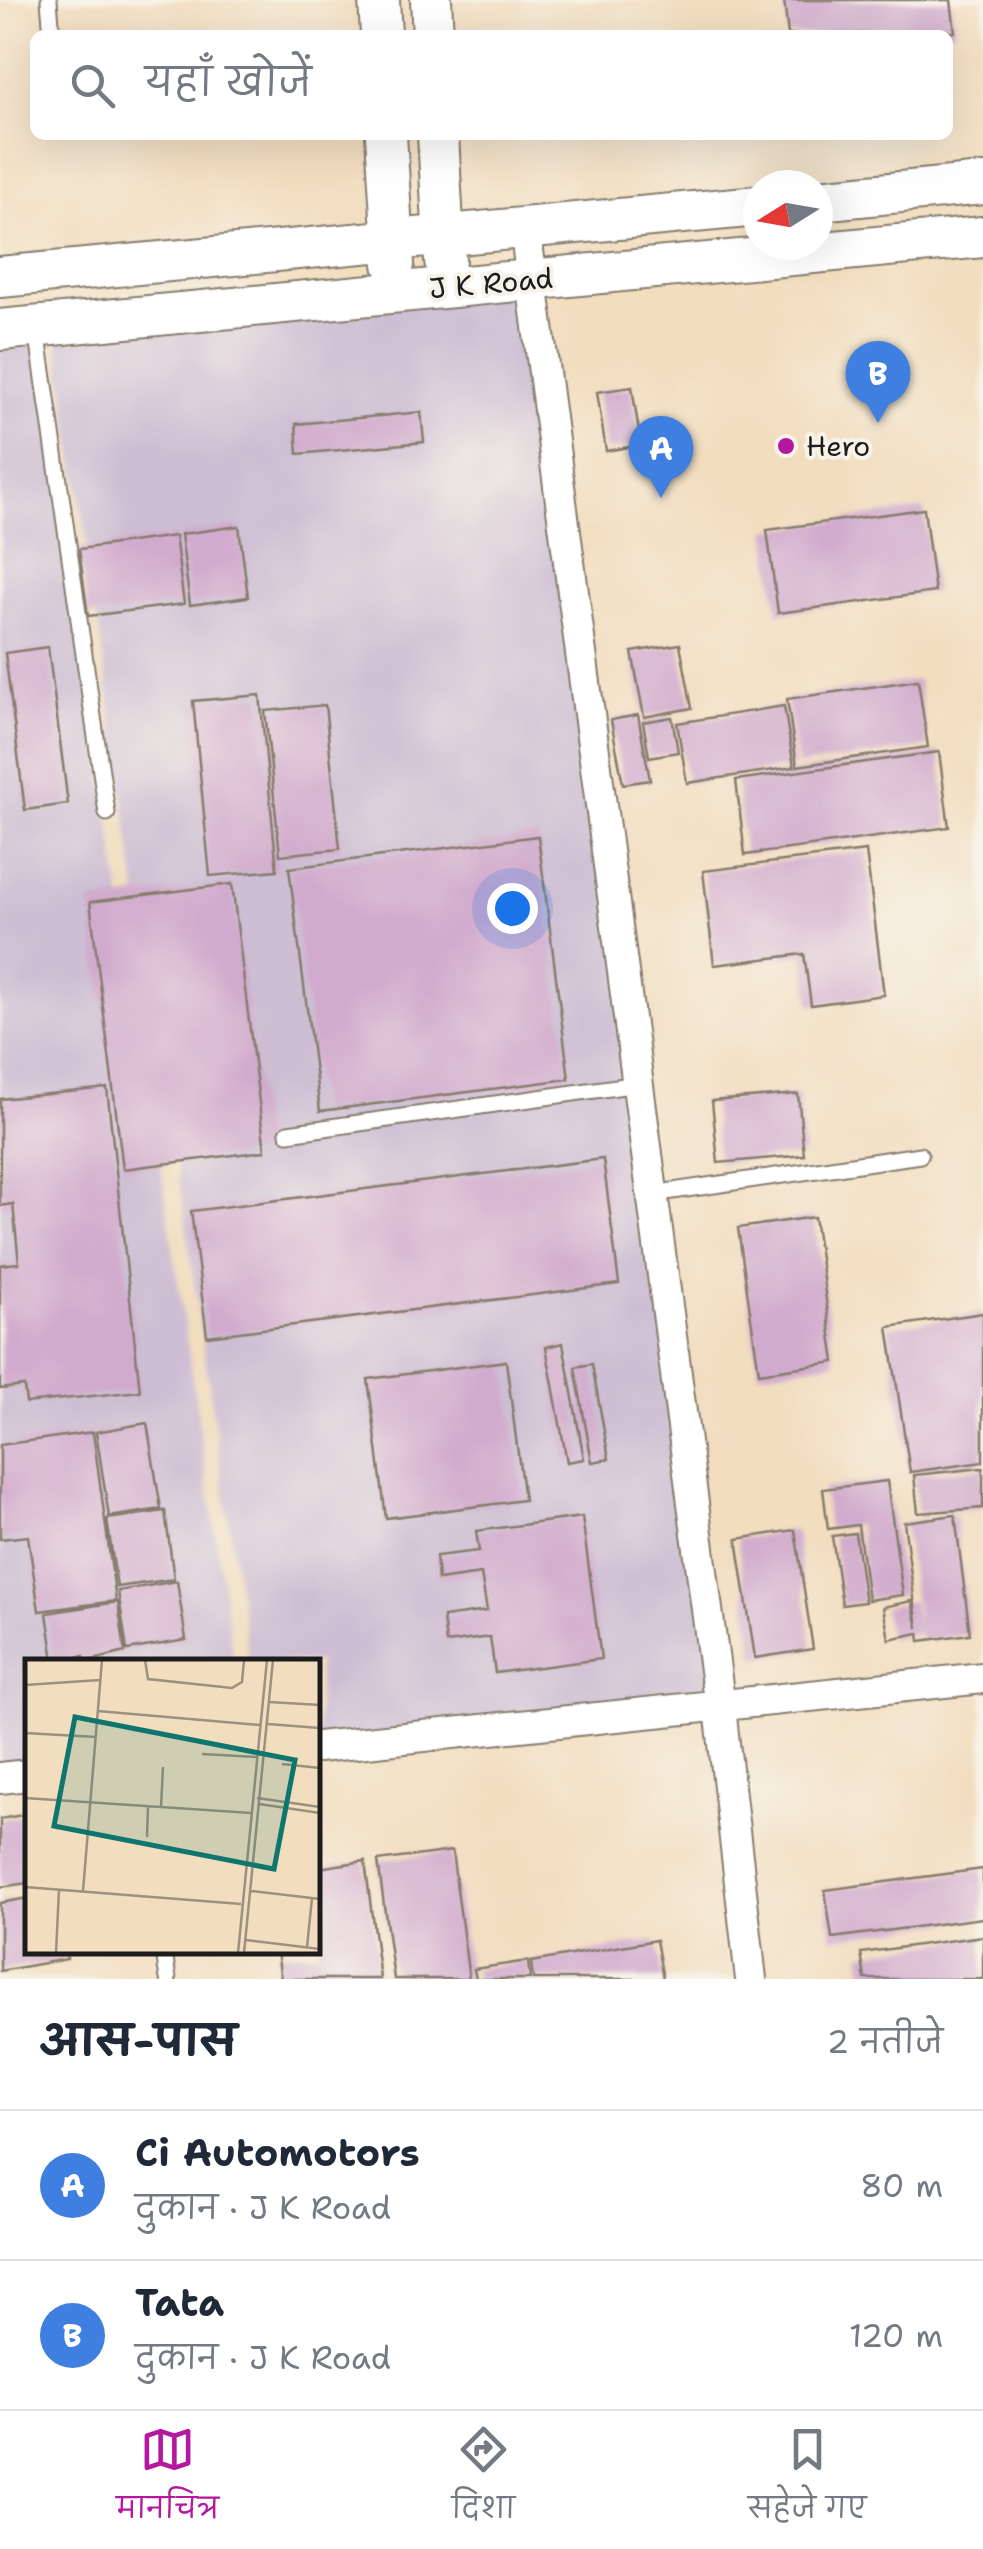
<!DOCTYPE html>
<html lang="hi">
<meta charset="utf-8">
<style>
:root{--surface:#fff;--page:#f2f2f3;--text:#1f2937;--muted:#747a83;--line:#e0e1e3;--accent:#b5179e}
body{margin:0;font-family:"Shantell Sans","Playpen Sans Deva",sans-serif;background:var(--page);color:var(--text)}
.compass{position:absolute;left:743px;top:170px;width:90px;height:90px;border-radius:50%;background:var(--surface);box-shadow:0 10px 40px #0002;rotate:259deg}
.you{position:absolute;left:512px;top:908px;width:35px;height:35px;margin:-25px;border:8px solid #fff;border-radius:50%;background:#1a73e8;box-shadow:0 0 0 15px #1a73e833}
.badge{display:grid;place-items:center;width:65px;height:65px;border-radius:50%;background:var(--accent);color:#fff;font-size:32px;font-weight:700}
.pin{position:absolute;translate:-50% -82px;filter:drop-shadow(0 2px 5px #0008)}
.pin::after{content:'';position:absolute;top:52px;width:35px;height:30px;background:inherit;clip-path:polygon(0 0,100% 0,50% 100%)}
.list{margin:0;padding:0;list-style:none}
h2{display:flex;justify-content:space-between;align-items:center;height:130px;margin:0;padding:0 40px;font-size:42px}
h2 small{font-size:32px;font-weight:400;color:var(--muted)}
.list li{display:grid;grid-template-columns:65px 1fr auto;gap:30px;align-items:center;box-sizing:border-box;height:150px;padding:0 40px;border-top:2px solid var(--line)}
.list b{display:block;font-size:38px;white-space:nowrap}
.list p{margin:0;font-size:32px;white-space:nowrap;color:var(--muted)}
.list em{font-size:32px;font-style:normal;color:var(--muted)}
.icon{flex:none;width:55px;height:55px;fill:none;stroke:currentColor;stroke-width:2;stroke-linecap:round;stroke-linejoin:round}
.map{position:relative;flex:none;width:983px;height:1979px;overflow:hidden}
.search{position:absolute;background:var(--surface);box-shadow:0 10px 40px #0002;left:30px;right:30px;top:30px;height:110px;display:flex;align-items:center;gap:25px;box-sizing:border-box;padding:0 35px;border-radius:15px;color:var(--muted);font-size:38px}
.sheet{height:430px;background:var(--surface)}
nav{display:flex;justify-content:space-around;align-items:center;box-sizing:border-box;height:140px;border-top:2px solid var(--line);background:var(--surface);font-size:28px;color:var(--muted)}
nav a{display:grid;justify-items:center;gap:5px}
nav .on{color:var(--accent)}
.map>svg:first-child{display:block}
.industrial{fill:#cdbed3}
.building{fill:#d1abcd}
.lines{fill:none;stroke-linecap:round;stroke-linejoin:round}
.lane-casing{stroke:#877c6e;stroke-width:19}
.street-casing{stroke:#877c6e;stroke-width:34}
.secondary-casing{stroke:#877c6e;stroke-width:44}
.lane{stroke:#fff;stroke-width:15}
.street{stroke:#fff;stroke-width:30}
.secondary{stroke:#fff;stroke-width:40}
.poi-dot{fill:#b5179e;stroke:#f7f3e8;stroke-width:4}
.labels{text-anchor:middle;stroke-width:8;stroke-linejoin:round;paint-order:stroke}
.street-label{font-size:28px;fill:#1c1c1c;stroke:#f7f3e8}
.poi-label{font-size:28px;fill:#1c1c1c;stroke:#f7f3e8;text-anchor:start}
.inset-road{fill:none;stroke:#9c907e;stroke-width:2.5}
.view{fill:#0f766e;fill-opacity:0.15;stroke:#0f766e;stroke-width:5}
.inset-edge{fill:none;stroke:#1c1c1c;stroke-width:5}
</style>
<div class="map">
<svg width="983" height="1979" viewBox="0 0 983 1979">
<rect width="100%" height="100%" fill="#f7f3e8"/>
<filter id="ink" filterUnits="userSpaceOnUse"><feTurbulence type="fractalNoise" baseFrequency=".01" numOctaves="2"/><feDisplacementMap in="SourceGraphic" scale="20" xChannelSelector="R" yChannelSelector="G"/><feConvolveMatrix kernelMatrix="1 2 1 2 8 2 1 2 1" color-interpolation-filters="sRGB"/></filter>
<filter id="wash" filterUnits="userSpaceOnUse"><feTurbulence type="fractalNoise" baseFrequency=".0048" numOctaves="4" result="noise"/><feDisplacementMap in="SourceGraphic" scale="40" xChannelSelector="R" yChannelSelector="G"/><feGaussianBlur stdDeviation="2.25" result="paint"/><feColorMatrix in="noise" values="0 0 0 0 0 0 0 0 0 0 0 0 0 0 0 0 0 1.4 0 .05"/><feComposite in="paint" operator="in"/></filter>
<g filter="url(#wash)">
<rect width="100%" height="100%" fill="#f2ddbf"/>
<path class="industrial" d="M530,280L720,1708L318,1747V1662L249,1661L55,325Z
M37,326L234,1661L28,1662L27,1775L0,1778V333Z"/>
<g id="blocks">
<path class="building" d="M784,0H951L955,32L788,35Z
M632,387L641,445L606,451L597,392Z
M421,412L424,442L298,454L296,424Z
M924,509L935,592L778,613L767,530Z
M239,526L248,597L190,605L181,534Z
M175,536L184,604L88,616L79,549Z
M680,644L692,708L644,717L632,652Z
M48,647L68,804L25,810L5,653Z
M918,680L928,747L797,766L787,699Z
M260,695L277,870L210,876L193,701Z
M325,705L340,849L280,855L265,711Z
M784,706L794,767L687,783L677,723Z
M638,715L650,780L623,784L611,720Z
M672,717L678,752L649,757L643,722Z
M939,752L949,827L745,855L736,780Z
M538,836L569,1079L320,1111L289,868Z
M866,851L884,995L811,1005L804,954L714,965L703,871Z
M232,884L265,1151L123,1169L90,902Z
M107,1088L140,1391L26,1403L24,1386L0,1389V1265L19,1263L13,1204L0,1206V1099Z
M798,1094L804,1155L718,1163L712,1101Z
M603,1159L619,1284L207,1336L191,1211Z
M814,1217L835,1362L759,1373L738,1228Z
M983,1313V1462L910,1472L888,1327Z
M563,1343L584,1459L567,1462L546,1347Z
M506,1361L524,1500L386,1518L368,1379Z
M592,1364L609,1459L592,1462L575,1367Z
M147,1423L161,1509L109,1517L96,1432Z
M93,1432L116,1601L39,1611L28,1536L0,1539V1445Z
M983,1468V1508L918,1513L914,1475Z
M887,1481L903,1595L868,1600L858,1525L828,1529L823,1489Z
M165,1511L174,1579L117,1587L107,1519Z
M955,1515L970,1634L920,1641L919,1633L889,1639L883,1607L912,1601L918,1628L904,1522Z
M582,1517L601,1659L495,1673L490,1637L446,1643L443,1617L487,1611L481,1574L438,1580L436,1556L479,1551L476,1531Z
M795,1530L813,1649L755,1658L737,1539Z
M855,1533L865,1602L842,1605L832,1536Z
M177,1581L186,1640L127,1650L118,1591Z
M118,1602L125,1652L86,1662L84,1656L54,1661L47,1613Z
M22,1815L28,1883L0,1887V1819Z
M452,1851L469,1979H394L378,1861Z
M365,1861L380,1979H281L277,1952H318V1868Z
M983,1869V1918L832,1938L825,1890Z
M28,1898V1952H66L67,1959L0,1971V1903Z
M983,1936V1979H865L861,1953Z
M656,1940L663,1979H533L531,1962Z
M528,1961L530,1979H476L474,1969Z"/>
</g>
</g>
<g filter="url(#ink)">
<use href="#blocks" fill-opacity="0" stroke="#877c6e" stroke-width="2.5"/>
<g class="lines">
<g class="lane-casing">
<path id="lane" d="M49,0L52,35
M37,330L107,813
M288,1133L638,1084
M652,1194L920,1155
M164,1952L168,1979"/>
</g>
<g class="street-casing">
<path id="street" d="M525,228L720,1708L751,1979
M318,1747L983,1678
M0,1778L28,1775"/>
</g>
<g class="secondary-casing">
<path id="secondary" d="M379,0L381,35
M431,0L433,35
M386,135L394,264
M438,135L445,261
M818,200L983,184
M0,277L758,206
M0,330L983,237"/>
</g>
<use href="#lane" class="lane"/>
<use href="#street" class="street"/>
<use href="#secondary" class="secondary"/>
</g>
</g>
<circle class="poi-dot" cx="786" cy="446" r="10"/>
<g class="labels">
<g class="street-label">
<text transform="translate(491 283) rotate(-5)" y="10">J K Road</text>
</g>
<g class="poi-label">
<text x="806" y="456">Hero</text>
</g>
</g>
<g transform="translate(25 1659)">
<rect width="295" height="295" fill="#f2ddbf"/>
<path class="inset-road" d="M120,1L123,20L207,29L217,23L219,1M0,26L75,21M244,43L295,46M73,52L235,66M243,65L295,69M0,74L71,78M177,95L233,98M257,105L295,109M0,139L226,154M232,139L295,148M234,145L295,154M136,148L138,108M122,178L123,148M0,228L216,245M58,232L77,1M226,232L295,240M221,281L295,290M282,288L287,239M31,294L34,230M213,294L242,1M219,294L248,1"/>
<path class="view" d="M50,58L270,101L249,210L29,167Z"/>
<rect width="295" height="295" class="inset-edge"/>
</g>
</svg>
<svg class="compass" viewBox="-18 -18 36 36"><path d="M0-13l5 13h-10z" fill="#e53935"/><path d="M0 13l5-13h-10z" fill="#747a83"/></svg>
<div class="you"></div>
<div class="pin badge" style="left:661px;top:498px;background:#3f7fe0">A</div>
<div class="pin badge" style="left:878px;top:423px;background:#3f7fe0">B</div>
<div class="search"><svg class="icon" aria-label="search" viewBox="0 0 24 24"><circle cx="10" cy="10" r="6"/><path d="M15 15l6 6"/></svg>यहाँ खोजें</div>
</div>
<section class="sheet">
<h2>आस-पास<small>2 नतीजे</small></h2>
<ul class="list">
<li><span class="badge" style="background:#3f7fe0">A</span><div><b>Ci Automotors</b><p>दुकान · J K Road</p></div><em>80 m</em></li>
<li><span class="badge" style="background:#3f7fe0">B</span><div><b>Tata</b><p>दुकान · J K Road</p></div><em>120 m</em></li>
</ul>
</section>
<nav>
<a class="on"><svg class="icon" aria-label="map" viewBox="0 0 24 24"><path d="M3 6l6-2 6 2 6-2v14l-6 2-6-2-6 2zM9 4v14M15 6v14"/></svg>मानचित्र</a>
<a><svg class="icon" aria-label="directions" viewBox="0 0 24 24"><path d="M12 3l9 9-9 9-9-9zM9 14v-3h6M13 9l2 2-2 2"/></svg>दिशा</a>
<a><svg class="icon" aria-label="saved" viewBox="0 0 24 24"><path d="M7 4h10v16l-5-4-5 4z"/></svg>सहेजे गए</a>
</nav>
